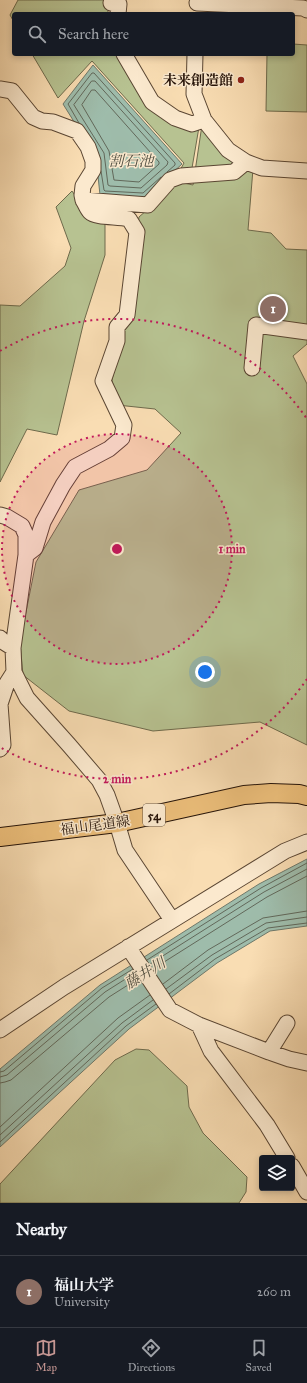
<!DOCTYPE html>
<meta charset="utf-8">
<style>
:root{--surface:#171b24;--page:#242831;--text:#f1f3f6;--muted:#9ea1a6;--line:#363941;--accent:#c59692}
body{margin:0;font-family:"IM FELL Great Primer","Noto Serif JP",serif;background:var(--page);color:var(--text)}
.controls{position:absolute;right:12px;bottom:12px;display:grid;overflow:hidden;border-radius:4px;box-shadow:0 2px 6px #0003}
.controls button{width:36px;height:36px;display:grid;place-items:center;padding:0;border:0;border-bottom:1px solid var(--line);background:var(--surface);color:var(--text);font:20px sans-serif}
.you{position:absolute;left:205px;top:672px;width:14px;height:14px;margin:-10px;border:3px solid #fff;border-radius:50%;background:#1a73e8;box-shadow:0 0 0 6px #1a73e833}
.badge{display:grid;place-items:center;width:26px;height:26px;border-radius:50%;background:var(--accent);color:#fff;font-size:13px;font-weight:700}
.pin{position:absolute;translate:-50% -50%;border:2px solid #fff;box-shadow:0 1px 4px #0006}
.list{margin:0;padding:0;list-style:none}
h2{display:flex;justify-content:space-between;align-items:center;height:52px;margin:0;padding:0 16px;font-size:17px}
h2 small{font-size:13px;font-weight:400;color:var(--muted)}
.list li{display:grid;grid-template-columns:26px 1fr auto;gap:12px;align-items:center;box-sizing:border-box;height:72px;padding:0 16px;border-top:1px solid var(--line)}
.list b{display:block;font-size:15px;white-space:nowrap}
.list p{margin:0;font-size:13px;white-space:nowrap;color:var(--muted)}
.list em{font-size:13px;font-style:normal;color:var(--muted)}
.icon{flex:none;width:22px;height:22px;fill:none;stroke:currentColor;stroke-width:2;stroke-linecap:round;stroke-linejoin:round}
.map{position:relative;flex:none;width:307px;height:1203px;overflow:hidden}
.search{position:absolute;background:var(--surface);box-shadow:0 2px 6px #0003;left:12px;right:12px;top:12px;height:44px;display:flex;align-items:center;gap:10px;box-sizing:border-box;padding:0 14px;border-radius:4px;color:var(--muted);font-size:15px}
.sheet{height:124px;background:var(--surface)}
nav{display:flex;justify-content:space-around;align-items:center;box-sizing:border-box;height:56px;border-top:1px solid var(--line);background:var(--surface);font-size:11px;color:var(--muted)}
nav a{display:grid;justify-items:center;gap:2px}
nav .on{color:var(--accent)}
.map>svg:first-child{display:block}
.green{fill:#b7c291;stroke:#6e6a4c}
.water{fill:#9ebcab;stroke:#6e786a}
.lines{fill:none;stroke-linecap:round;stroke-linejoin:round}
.shore{stroke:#62685a;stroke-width:1}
.minor-casing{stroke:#5a4633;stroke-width:17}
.major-casing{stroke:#251308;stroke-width:20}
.minor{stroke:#fbe9ce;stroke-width:15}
.major{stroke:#ecbe7a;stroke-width:18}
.ring{fill:none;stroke:#c2185b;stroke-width:2;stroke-dasharray:2 4}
.poi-dot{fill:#8f2418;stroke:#fbe9ce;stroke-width:1.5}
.labels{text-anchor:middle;stroke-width:3;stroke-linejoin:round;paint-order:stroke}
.shield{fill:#fbe9ce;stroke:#655343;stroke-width:1}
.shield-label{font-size:13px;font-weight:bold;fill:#251308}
.poi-label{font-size:14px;font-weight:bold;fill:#251308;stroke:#fbe9ce;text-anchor:end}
.street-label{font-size:14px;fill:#251308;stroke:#fbe9ce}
.water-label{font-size:15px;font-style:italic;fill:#4f4e41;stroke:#fbe9ce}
.centre{fill:#c2185b;stroke:#fbe9ce;stroke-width:2}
.ring-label{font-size:12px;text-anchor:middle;font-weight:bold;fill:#c2185b;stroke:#fbe9ce;stroke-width:3;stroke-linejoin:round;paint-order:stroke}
</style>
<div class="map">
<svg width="307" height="1203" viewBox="0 0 307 1203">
<rect width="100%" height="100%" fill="#f9ddb3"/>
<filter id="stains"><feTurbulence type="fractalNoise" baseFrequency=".005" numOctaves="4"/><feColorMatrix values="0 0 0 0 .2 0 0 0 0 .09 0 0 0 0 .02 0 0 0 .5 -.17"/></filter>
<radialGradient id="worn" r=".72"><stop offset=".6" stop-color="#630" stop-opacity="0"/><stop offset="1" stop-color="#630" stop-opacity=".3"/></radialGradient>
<path class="green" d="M18,0H108V14H14V22L10,15Z
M293,44L307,45V112L266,111L267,54H293Z
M32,54H116L148,104L199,127L192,168L179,172L184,163L92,61L58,98Z
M202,125L253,169L248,230L271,233L286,249L307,250V344L293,356L307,384V745L260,722L153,731L69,711L23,675L20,642L36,562L79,490L147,470L181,433L155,409L117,405L112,380L123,334L139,217L179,182L193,185Z
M72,191L89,216L105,221V255L84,321L57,435L27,429L0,482V305L20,306L65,266L71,248L56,207Z
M136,1049L149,1050L187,1086L189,1107L203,1133L247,1177L246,1192L239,1203H0V1184L115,1060Z"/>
<path class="water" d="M93,65L182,164L145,198L100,195L96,157L63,104Z
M307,859V926L270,931L217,963L129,1029L0,1147V1069L100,985L259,884Z"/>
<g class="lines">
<path class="shore" d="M92,81H95L168,162L167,165L141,188L110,186L108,185L104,153L74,105Z
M92,90H95L159,162V164L139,182L114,180L109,151L82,105Z
M79,123L68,104L92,73H94L175,163V165L167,172
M101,171L104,190L105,191L143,193L161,177
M147,960L261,888L307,863
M150,964L264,892L307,869
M153,969L267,897L307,876
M163,984L208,950L263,918L307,911
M166,989L212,955L266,923L307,917
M169,994L215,959L268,928L307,923
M0,1072L4,1071L102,988L133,969
M0,1077L7,1075L105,992L135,973
M0,1083L5,1082L11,1080L109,997L139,978
M0,1127L118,1018L150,995
M0,1135L122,1023L153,1000
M0,1142L126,1026L156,1004"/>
<g class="minor-casing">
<path id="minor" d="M111,3L119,4L118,14
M197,3L303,8L307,10
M124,54L152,102L175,118L192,124L204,120
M195,54L194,94L204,120L228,150L246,162L262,168L307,171
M0,89L12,91L33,117L42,121L53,122L77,131L88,147L93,161V170L83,186L82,195L83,200L148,205L170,180L181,176L234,172L246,162
M252,368L256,325L307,332
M0,515L7,517L22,526L26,535V555L13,648L14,672L27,698L69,745L99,780L107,795L117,823L125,850L172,920
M26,555L35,548L43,522L63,485L75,467L109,449L122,438L124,425L103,381L117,341V327L127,315L137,232L129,219C119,216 96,218 90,212C87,209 85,203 83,200
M0,638L5,643L13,648
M0,749L3,745L0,704L7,683L14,672
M128,947L170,1010L199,1025L269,1052L289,1059L307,1063
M199,1025L211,1051L267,1125L287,1158
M0,1030L64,987L285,851L307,842
M269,1052L287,1023
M292,1166L307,1192"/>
</g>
<g class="major-casing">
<path id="major" d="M0,837L117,823L244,795L271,793L299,794L307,796"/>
</g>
<use href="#minor" class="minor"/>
<use href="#major" class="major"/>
</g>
<circle cx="117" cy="549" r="115" fill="#c2185b" fill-opacity=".12"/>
<g class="ring">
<circle cx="117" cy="549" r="115"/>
<path d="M307 679A230 230 0 0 1 0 747M0 351A230 230 0 0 1 307 419"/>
</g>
<circle class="poi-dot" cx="241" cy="80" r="4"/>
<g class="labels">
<rect class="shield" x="143" y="804" width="22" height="22" rx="3"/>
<g class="shield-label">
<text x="154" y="820">54</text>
</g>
<g class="poi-label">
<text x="233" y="85">未来創造館</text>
</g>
<g class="street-label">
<text transform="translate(95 825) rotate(-8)" y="5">福山尾道線</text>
</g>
<g class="water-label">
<text x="131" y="166">割石池</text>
<text transform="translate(145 973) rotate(-32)" y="5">藤井川</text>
</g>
</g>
<circle cx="117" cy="549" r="6" class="centre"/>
<g class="ring-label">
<text x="232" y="553">1 min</text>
<text x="117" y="783">2 min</text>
</g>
<rect width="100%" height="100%" filter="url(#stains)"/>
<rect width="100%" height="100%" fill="url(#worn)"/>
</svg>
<div class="controls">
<button><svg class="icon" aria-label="layers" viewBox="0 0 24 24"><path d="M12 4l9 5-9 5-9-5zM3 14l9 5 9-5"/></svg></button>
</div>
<div class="you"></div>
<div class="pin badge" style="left:273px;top:309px;background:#8d6e63">1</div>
<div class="search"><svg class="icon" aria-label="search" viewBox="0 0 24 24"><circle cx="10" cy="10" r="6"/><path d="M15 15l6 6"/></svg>Search here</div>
</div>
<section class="sheet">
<h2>Nearby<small></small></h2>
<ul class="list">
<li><span class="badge" style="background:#8d6e63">1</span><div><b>福山大学</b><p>University</p></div><em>260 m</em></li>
</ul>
</section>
<nav>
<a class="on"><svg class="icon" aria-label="map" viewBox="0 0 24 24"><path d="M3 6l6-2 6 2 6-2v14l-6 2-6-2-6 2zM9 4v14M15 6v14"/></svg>Map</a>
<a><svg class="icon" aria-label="directions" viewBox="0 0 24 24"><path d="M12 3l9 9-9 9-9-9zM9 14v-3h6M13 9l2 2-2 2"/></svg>Directions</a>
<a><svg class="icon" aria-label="saved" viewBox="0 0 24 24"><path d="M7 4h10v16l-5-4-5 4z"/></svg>Saved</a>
</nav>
